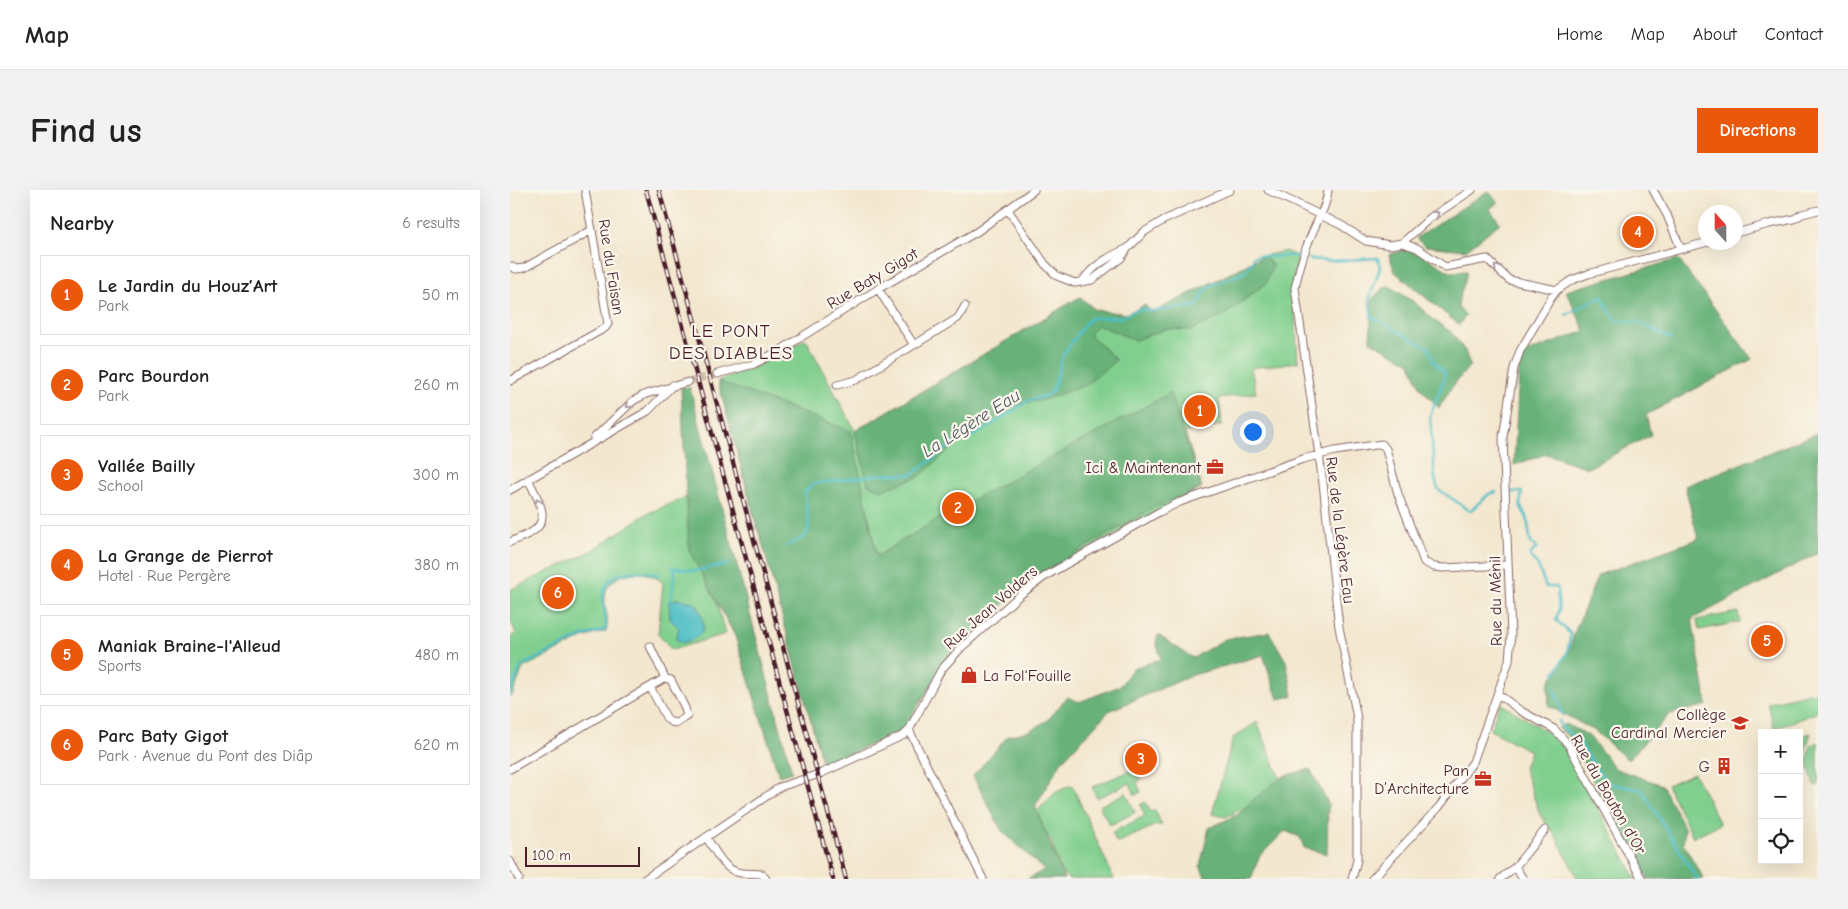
<!DOCTYPE html>
<meta charset="utf-8">
<style>
:root{--surface:#fff;--page:#f2f2f2;--text:#222;--muted:#767676;--line:#e0e0e0;--accent:#ea580c}
body{margin:0;font-family:"Comic Neue",sans-serif;background:var(--page);color:var(--text)}
.controls{position:absolute;right:15px;bottom:15px;display:grid;overflow:hidden;border-radius:0px;box-shadow:0 5px 20px #0002}
.controls button{width:45px;height:45px;display:grid;place-items:center;padding:0;border:0;border-bottom:1px solid var(--line);background:var(--surface);color:var(--text);font:25px sans-serif}
.compass{position:absolute;left:1188px;top:15px;width:45px;height:45px;border-radius:50%;background:var(--surface);box-shadow:0 5px 20px #0002;rotate:339deg}
.scale{position:absolute;left:15px;bottom:12px;width:115px;box-sizing:border-box;padding-left:5px;border:2px solid #4a1f2b;border-top:0;font-size:14px;line-height:18px;white-space:nowrap;color:#4a1f2b;-webkit-text-stroke:4px #fbf7ec;paint-order:stroke}
.you{position:absolute;left:742px;top:241px;width:18px;height:18px;margin:-12px;border:4px solid #fff;border-radius:50%;background:#1a73e8;box-shadow:0 0 0 8px #1a73e833}
.badge{display:grid;place-items:center;width:32px;height:32px;border-radius:50%;background:var(--accent);color:#fff;font-size:16px;font-weight:700}
.pin{position:absolute;translate:-50% -50%;border:2px solid #fff;box-shadow:0 1px 5px #0006}
.list{margin:0;padding:0;list-style:none}
h2{display:flex;justify-content:space-between;align-items:center;height:65px;margin:0;padding:0 20px;font-size:21px}
h2 small{font-size:16px;font-weight:400;color:var(--muted)}
.list li{display:grid;grid-template-columns:32px 1fr auto;gap:15px;align-items:center;box-sizing:border-box;height:80px;margin:0 10px 10px;padding:0 10px;border:1px solid var(--line);border-radius:0px}
.list b{display:block;font-size:19px;white-space:nowrap}
.list p{margin:0;font-size:16px;white-space:nowrap;color:var(--muted)}
.list em{font-size:16px;font-style:normal;color:var(--muted)}
.icon{flex:none;width:28px;height:28px;fill:none;stroke:currentColor;stroke-width:2;stroke-linecap:round;stroke-linejoin:round}
.map{position:relative;flex:none;width:1308px;height:689px;overflow:hidden;border-radius:0px}
header{display:flex;align-items:center;gap:30px;box-sizing:border-box;height:70px;padding:0 25px;background:var(--surface);border-bottom:1px solid var(--line)}
header strong{font-size:24px}
nav{display:flex;gap:28px;margin-inline-start:auto;font-size:18px}
.intro{display:flex;align-items:center;justify-content:space-between;box-sizing:border-box;height:120px;padding:0 30px}
h1{margin:0;font-size:35px}
.button{padding:12px 22px;border-radius:0px;background:var(--accent);color:#fff;font-size:18px;font-weight:700}
main{display:flex;gap:30px;padding:0 30px}
aside{flex:1;background:var(--surface);border-radius:0px;box-shadow:0 5px 20px #0002}
.map>svg:first-child{display:block}
.green{fill:#81cf8e;stroke:#66775c}
.forest{fill:#68b279;stroke:#596852}
.water{fill:#4fbec7;stroke:#4c6e79}
.lines{fill:none;stroke-linecap:round;stroke-linejoin:round}
.stream{stroke:#4fbec7;stroke-width:2.5}
.street-tunnel{stroke:#d1bfae;stroke-width:7;stroke-dasharray:7 3.5;stroke-linecap:butt}
.street-casing{stroke:#856564;stroke-width:9}
.street{stroke:#fff;stroke-width:7}
.rail-casing{stroke:#4a1f2b;stroke-width:4.5}
.rail{stroke:#fbf7ec;stroke-width:2.5;stroke-dasharray:8;stroke-linecap:butt}
.oneway{stroke:#ae9aa0}
.labels{text-anchor:middle;stroke-width:4.5;stroke-linejoin:round;paint-order:stroke}
.street-label{font-size:16px;fill:#4a1f2b;stroke:#fbf7ec}
.poi-label{font-size:16px;fill:#4a1f2b;stroke:#fbf7ec;text-anchor:end}
.water-label{font-size:18px;font-style:italic;fill:#4c5762;stroke:#fbf7ec}
.quarter-label{font-size:19px;letter-spacing:1px;fill:#4a1f2b;stroke:#fbf7ec}
</style>
<header>
<strong>Map</strong>
<nav><a>Home</a><a>Map</a><a>About</a><a>Contact</a></nav>
</header>
<div class="intro"><h1>Find us</h1><a class="button">Directions</a></div>
<main>
<aside>
<h2>Nearby<small>6 results</small></h2>
<ul class="list">
<li><span class="badge">1</span><div><b>Le Jardin du Houz’Art</b><p>Park</p></div><em>50 m</em></li>
<li><span class="badge">2</span><div><b>Parc Bourdon</b><p>Park</p></div><em>260 m</em></li>
<li><span class="badge">3</span><div><b>Vallée Bailly</b><p>School</p></div><em>300 m</em></li>
<li><span class="badge">4</span><div><b>La Grange de Pierrot</b><p>Hotel · Rue Pergère</p></div><em>380 m</em></li>
<li><span class="badge">5</span><div><b>Maniak Braine-l'Alleud</b><p>Sports</p></div><em>480 m</em></li>
<li><span class="badge">6</span><div><b>Parc Baty Gigot</b><p>Park · Avenue du Pont des Diâp</p></div><em>620 m</em></li>
</ul>
</aside>
<div class="map">
<svg width="1308" height="689" viewBox="0 0 1308 689">
<rect width="100%" height="100%" fill="#fbf7ec"/>
<filter id="ink" filterUnits="userSpaceOnUse"><feTurbulence type="fractalNoise" baseFrequency=".02" numOctaves="2"/><feDisplacementMap in="SourceGraphic" scale="10" xChannelSelector="R" yChannelSelector="G"/><feConvolveMatrix kernelMatrix="1 2 1 2 8 2 1 2 1" color-interpolation-filters="sRGB"/></filter>
<filter id="wash" filterUnits="userSpaceOnUse"><feTurbulence type="fractalNoise" baseFrequency=".0096" numOctaves="4" result="noise"/><feDisplacementMap in="SourceGraphic" scale="20" xChannelSelector="R" yChannelSelector="G"/><feGaussianBlur stdDeviation="1.12" result="paint"/><feColorMatrix in="noise" values="0 0 0 0 0 0 0 0 0 0 0 0 0 0 0 0 0 1.4 0 .05"/><feComposite in="paint" operator="in"/></filter>
<g filter="url(#wash)">
<rect width="100%" height="100%" fill="#f3e7cf"/>
<path class="green" d="M775,61L788,67L783,94L788,172L741,178L746,203L709,208L712,235L675,242L692,298L512,394L458,444L389,542L313,576L264,381L247,338L208,191L249,175L296,149L345,241L570,107L585,120L616,124L635,115L642,123L754,66Z
M179,306L215,444L162,460L148,444L153,392C147,389 138,383 131,383C116,382 97,389 95,406C94,419 100,429 96,441L73,448L13,478L2,506L0,507V448L6,443L0,430V400L81,361L136,324Z
M1228,422L1230,432L1189,440L1187,430Z
M1308,501V522L1264,539L1258,513Z
M990,513L1049,549L1064,573L1126,689H1068L1046,647L1030,625L1014,578L1020,561L980,540Z
M747,532L774,598L716,627L702,624L723,548Z
M1301,543L1292,571V593L1289,586V547Z
M1308,552V596L1304,595L1297,571L1301,555Z
M620,565L631,590L627,592L631,602L625,605L620,593L587,608L582,597L622,580L616,566Z
M1184,583L1210,634L1183,647L1157,595Z
M562,595L604,689H558L550,680L541,651L525,623L546,602Z
M616,603L625,622L624,623L602,634H599L590,617L591,615Z
M635,612L641,622L645,620L652,635H646L607,653L602,642L635,626L630,615Z"/>
<path class="forest" d="M978,1L988,12L980,19L990,33L956,60L914,56L906,48Z
M896,59L914,66L940,82L957,81C955,95 948,105 948,118L956,125L949,135L885,82L879,65Z
M754,66L763,76L756,93L716,124L682,140L656,139L625,150L588,135L579,144L606,170L576,195L536,209L501,216L438,261L410,286L373,300L358,295L345,241L570,107L585,120L616,124L635,115L642,123Z
M1168,69L1242,169L1136,225L1141,245L1078,278L1036,264L1004,275L1010,165L1075,141L1056,101Z
M879,96L904,112L925,131L941,142L955,161L960,175L942,197L929,218L911,199L900,173L860,151L862,109L872,99Z
M208,191L341,241L367,366L433,326L660,203L692,298L643,318L527,385L443,459L396,535L389,542L313,576Z
M171,197L180,198L282,582L269,586L225,446L179,360Z
M1308,243V363L1182,429L1197,515L1160,524L1118,570L1085,541L1039,516L1038,494L1060,459L1065,441L1088,385L1188,349L1175,296Z
M759,442L776,471L783,506L768,509L753,465L683,485L599,521L552,571L525,616L554,689H518L534,680L492,641L463,586L498,546L519,541L538,530L557,507L569,512L610,496L623,478L651,469L646,452L648,445L683,468L715,449Z
M1056,534L1078,545L1106,579L1152,595L1175,639L1173,653L1194,689H1138L1059,547L1048,538Z
M800,579L818,613L817,664L794,658L790,647L775,641L749,667L741,689H696L690,676L699,638L727,625L749,605L774,586Z"/>
<path class="water" d="M166,409C171,410 177,410 182,412C188,415 189,419 191,425C198,443 189,448 173,453L166,449L169,438L160,429L159,412Z"/>
<g class="lines">
<path class="stream" d="M799,69L820,71L868,68L870,78L859,110L862,127L919,158L924,172L936,184L920,226L925,289L928,299L960,321L979,304L986,302
M1056,125L1091,106L1106,131L1130,133L1161,149
M1002,302H1012L1010,315L1017,328L1021,354L1027,357L1020,365L1029,378L1036,397H1047L1049,420L1046,430L1061,444L1057,463L1044,485
M277,356L294,347L299,340L295,302L303,294L375,284L401,285L440,256L469,243L520,210L536,206L543,200L553,165L574,135L581,128L612,127L628,119L644,121L687,116C691,111 692,103 697,99C714,85 736,92 744,67C752,64 756,67 764,67C773,66 780,65 788,66
M161,377L185,381L218,374
M159,412L162,405L165,378
M1044,499L1053,525
M0,505L11,476L73,446L95,440C99,426 91,417 93,405C97,378 130,380 149,385
M1049,531L1051,536L1070,553L1088,581L1098,593L1132,600L1187,689"/>
</g>
</g>
<g filter="url(#ink)">
<g class="lines">
<path class="street-tunnel" d="M178,192L207,184"/>
<g class="street-casing">
<path id="street" d="M758,0L831,35L856,51L880,55L892,53L907,58L935,77L977,69L999,90L1047,100
M818,0C817,15 809,27 803,41C795,59 789,78 785,98L813,293L829,437L847,528V670L842,689
M1143,0L1157,25L1171,59
M498,20L535,74L547,86L565,93L582,90L611,68L617,59L634,42L654,30L720,0
M1226,43L1259,34L1284,29L1292,24L1308,20
M892,53L920,28L962,0
M0,76L6,79L14,78L82,40
M572,92C581,77 600,66 616,59
M368,99L404,155
M207,184L244,174L269,161L368,99L468,41L524,0
M0,191L95,138L98,134L75,0
M327,195L346,190L404,155L448,128L455,116
M84,248L123,211L136,204L178,192
M0,300L138,221L163,195
M0,352C7,349 15,346 22,342C43,329 26,306 18,289
M140,456L155,488
M988,504L1011,521L1044,539L1058,554L1132,689
M399,540L473,689
M0,579L155,488L161,490L175,518L177,526L167,533L161,532L157,529L140,497
M196,647C205,660 214,682 232,683C239,684 245,683 252,684L256,689
M0,671L9,689
M1005,677L1013,689
M135,689L270,597L312,583L394,545L399,540L431,480L451,458L511,404L537,385L649,322L670,312L793,269L825,261L872,254L876,259L888,304L914,372L924,377L933,378L998,375
M862,689L929,617L963,572L999,471L1001,445L993,247L1004,178L1010,161L1041,108L1047,100L1062,90L1078,84L1198,52
M990,689L1005,677L1035,640"/>
</g>
<use href="#street" class="street"/>
<g class="rail-casing">
<path id="rail" d="M136,0L323,689
M149,0L336,689"/>
</g>
<use href="#rail" class="rail"/>
</g>
<defs><path id="oneway-chevron" d="M-2-3.5L2.5 0L-2 3.5" fill="none" stroke-width="1.6" stroke-linecap="round" stroke-linejoin="round" transform="scale(1.25)"/></defs>
<g class="oneway">
<use href="#oneway-chevron" transform="translate(926 24) rotate(-34)"/>
<use href="#oneway-chevron" transform="translate(987 78) rotate(-137)"/>
<use href="#oneway-chevron" transform="translate(119 215) rotate(139)"/>
<use href="#oneway-chevron" transform="translate(28 312) rotate(-113)"/>
</g>
</g>
<defs>
<g id="office-bare" transform="scale(1.35)"><path d="M-6-3h4V-5.5h4V-3h4V5H-6ZM-1-4.5V-3h2v-1.5ZM-6 0V1H6V0Z" fill="#c8321e" stroke="#fbf7ec" stroke-width="2.5" paint-order="stroke"/></g>
<g id="shop-bare" transform="scale(1.35)"><path d="M-5-2.5h2.3a2.7 3.5 0 0 1 5.4 0H5L5.5 6h-11ZM-1.5-2.5h3a1.5 2.3 0 0 0-3 0Z" fill="#c8321e" stroke="#fbf7ec" stroke-width="2.5" paint-order="stroke"/></g>
<g id="school-bare" transform="scale(1.35)"><path d="M0-5L7-2L0 1L-7-2ZM-4 1L0 2.5L4 1V4Q0 6-4 4Z" fill="#c8321e" stroke="#fbf7ec" stroke-width="2.5" paint-order="stroke"/></g>
<g id="building-bare" transform="scale(1.35)"><path d="M-4-6H4V6H1V3H-1V6H-4ZM-2.5-4.3h1.7v1.8h-1.7ZM.8-4.3h1.7v1.8H.8ZM-2.5-1h1.7V.8h-1.7ZM.8-1h1.7V.8H.8Z" fill="#c8321e" stroke="#fbf7ec" stroke-width="2.5" paint-order="stroke"/></g>
</defs>
<g fill-rule="evenodd">
<use href="#office-bare" x="705" y="277"/>
<use href="#shop-bare" x="459" y="485"/>
<use href="#school-bare" x="1230" y="533"/>
<use href="#building-bare" x="1214" y="576"/>
<use href="#office-bare" x="973" y="589"/>
</g>
<g class="labels">
<g class="street-label">
<text transform="translate(102 77) rotate(81)" y="6">Rue du Faisan</text>
<text transform="translate(362 88) rotate(-31)" y="6">Rue Baty Gigot</text>
<text transform="translate(831 340) rotate(83)" y="6">Rue de la Légère Eau</text>
<text transform="translate(985 411) rotate(-91)" y="6">Rue du Ménil</text>
<text transform="translate(480 417) rotate(-41)" y="6">Rue Jean Volders</text>
<text transform="translate(1099 604) rotate(60)" y="6">Rue du Bouton d'Or</text>
</g>
<g class="poi-label">
<text x="691" y="283">Ici &amp; Maintenant</text>
<text x="473" y="491" text-anchor="start">La Fol'Fouille</text>
<text x="1216" y="530">Collège<tspan x="1216" dy="18">Cardinal Mercier</tspan></text>
<text x="1200" y="582">G</text>
<text x="959" y="586">Pan<tspan x="959" dy="18">D’Architecture</tspan></text>
</g>
<g class="water-label">
<text transform="translate(461 233) rotate(-32)" y="6">La Légère Eau</text>
</g>
<g class="quarter-label">
<text x="221" y="147">LE PONT<tspan x="221" dy="22">DES DIABLES</tspan></text>
</g>
</g>
</svg>
<div class="controls">
<button>+</button>
<button>−</button>
<button><svg class="icon" aria-label="locate" viewBox="0 0 24 24"><circle cx="12" cy="12" r="6"/><path d="M12 2v4M12 18v4M2 12h4M18 12h4"/></svg></button>
</div>
<svg class="compass" viewBox="-18 -18 36 36"><path d="M0-13l5 13h-10z" fill="#e53935"/><path d="M0 13l5-13h-10z" fill="#767676"/></svg>
<div class="scale">100 m</div>
<div class="you"></div>
<div class="pin badge" style="left:690px;top:221px">1</div>
<div class="pin badge" style="left:448px;top:318px">2</div>
<div class="pin badge" style="left:631px;top:569px">3</div>
<div class="pin badge" style="left:1128px;top:42px">4</div>
<div class="pin badge" style="left:1257px;top:451px">5</div>
<div class="pin badge" style="left:48px;top:403px">6</div>
</div>
</main>
